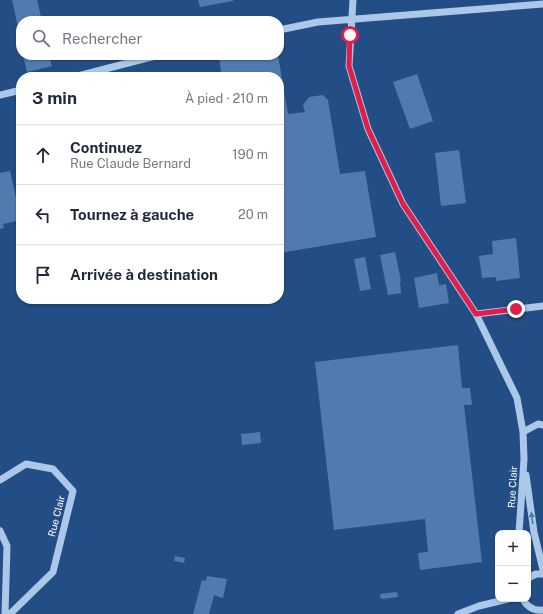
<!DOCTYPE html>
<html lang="fr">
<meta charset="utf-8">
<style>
:root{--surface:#fff;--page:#f6f6f7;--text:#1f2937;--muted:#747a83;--line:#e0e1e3}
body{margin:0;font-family:"Public Sans",sans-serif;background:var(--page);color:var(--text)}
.controls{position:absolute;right:12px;bottom:12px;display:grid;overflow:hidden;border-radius:8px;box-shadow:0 1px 3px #0004}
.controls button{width:36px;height:36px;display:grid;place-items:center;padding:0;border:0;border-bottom:1px solid var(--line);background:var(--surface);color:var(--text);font:20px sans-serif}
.stop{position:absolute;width:12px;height:12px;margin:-9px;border:3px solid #e11d48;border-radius:50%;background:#fff}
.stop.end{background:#e11d48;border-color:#fff;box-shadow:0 1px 4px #0008}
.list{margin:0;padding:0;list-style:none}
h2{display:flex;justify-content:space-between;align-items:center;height:52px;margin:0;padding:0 16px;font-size:17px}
h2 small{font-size:13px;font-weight:400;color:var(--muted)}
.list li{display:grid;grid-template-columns:26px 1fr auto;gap:12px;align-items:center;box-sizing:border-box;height:60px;padding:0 16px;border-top:1px solid var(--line)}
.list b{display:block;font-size:15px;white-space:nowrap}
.list p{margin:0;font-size:13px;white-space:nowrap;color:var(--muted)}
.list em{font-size:13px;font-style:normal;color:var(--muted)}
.icon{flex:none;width:22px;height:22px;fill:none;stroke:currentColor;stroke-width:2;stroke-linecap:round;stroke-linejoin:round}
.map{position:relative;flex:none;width:543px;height:614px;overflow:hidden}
.search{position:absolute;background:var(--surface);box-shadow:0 1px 3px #0004;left:16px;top:16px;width:268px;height:44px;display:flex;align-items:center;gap:10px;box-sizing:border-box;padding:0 14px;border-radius:16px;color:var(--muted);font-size:15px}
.panel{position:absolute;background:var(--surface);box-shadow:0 1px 3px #0004;left:16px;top:72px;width:268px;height:232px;border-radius:16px}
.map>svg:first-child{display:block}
.building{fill:#507baf}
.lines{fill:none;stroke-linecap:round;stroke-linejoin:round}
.minor{stroke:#acc8e9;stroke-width:7}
.oneway{fill:#5379a8}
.route{stroke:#e11d48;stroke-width:5}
.labels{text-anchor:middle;stroke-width:3.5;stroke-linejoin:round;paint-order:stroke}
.street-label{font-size:10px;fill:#fff;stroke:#234e85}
</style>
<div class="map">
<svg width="543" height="614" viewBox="0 0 543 614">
<rect width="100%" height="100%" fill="#234e85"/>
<path class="building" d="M12,0H37L42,21H21V41Z
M198,0H233V1L200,7Z
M23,55H49L52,66L27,72Z
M238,55H278L288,114L305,112L303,105L309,97L323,95L328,100L340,174L365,171L376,237L279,253V77H222L219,58Z
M417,74L433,121L410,129L393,82Z
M459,150L466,203L441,206L435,153Z
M10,171L21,220L3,224L4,228L0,229V173Z
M516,238L520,278L496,281V277L482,278L479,256L493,254L492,241Z
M395,252L401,281H400L401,293L388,295L380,255Z
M365,257L371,289L360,291L354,259Z
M437,273L439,285L446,284L449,303L419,308L414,278Z
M458,345L462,388H470L472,405H464L482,562L420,570L418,553L428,552L425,519L334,530L315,362Z
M260,432L261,443L242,445L241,434Z
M175,556L185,558L184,563L174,561Z
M207,576L227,579L223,598L214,595L209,614H193L202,580L206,581Z
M397,592L398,597L381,599L380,594Z"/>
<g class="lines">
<path class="minor" d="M353,0L349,66L368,129L403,204L476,314L517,398L523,432L524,459L519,533
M279,30L318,22L543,4
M74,77L159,55
M0,95L21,90
M476,314L543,306
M523,432L538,424L543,425
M526,475L534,532L543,570
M0,480L26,464L53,469L73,491L53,572L10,614
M0,531L7,546L5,614
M528,578L536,574H543
M523,599C527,607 534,611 543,610
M458,614L479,606L508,599"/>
</g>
<defs><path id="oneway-solid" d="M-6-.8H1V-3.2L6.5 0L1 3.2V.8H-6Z"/></defs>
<use class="oneway" href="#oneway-solid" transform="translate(532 518) rotate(-98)"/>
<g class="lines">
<path class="route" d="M350,35L349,66L368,129L403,204L476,314L516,309"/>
</g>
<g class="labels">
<g class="street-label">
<text transform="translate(512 487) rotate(-87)" y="4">Rue Clair</text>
<text transform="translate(56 516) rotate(-76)" y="4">Rue Clair</text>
</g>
</g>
</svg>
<div class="controls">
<button>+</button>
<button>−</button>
</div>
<div class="stop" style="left:350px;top:35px"></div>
<div class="stop end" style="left:516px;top:309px"></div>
<div class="search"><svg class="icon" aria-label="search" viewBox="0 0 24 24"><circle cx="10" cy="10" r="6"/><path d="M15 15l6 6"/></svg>Rechercher</div>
<section class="panel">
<h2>3 min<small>À pied · 210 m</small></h2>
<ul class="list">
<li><svg class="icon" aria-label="ahead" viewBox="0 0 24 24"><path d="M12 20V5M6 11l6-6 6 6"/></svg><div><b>Continuez</b><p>Rue Claude Bernard</p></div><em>190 m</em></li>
<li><svg class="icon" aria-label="left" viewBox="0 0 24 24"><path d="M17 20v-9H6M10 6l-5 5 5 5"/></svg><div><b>Tournez à gauche</b></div><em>20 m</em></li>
<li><svg class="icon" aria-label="arrive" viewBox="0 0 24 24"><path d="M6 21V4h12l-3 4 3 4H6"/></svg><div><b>Arrivée à destination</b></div></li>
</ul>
</section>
</div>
